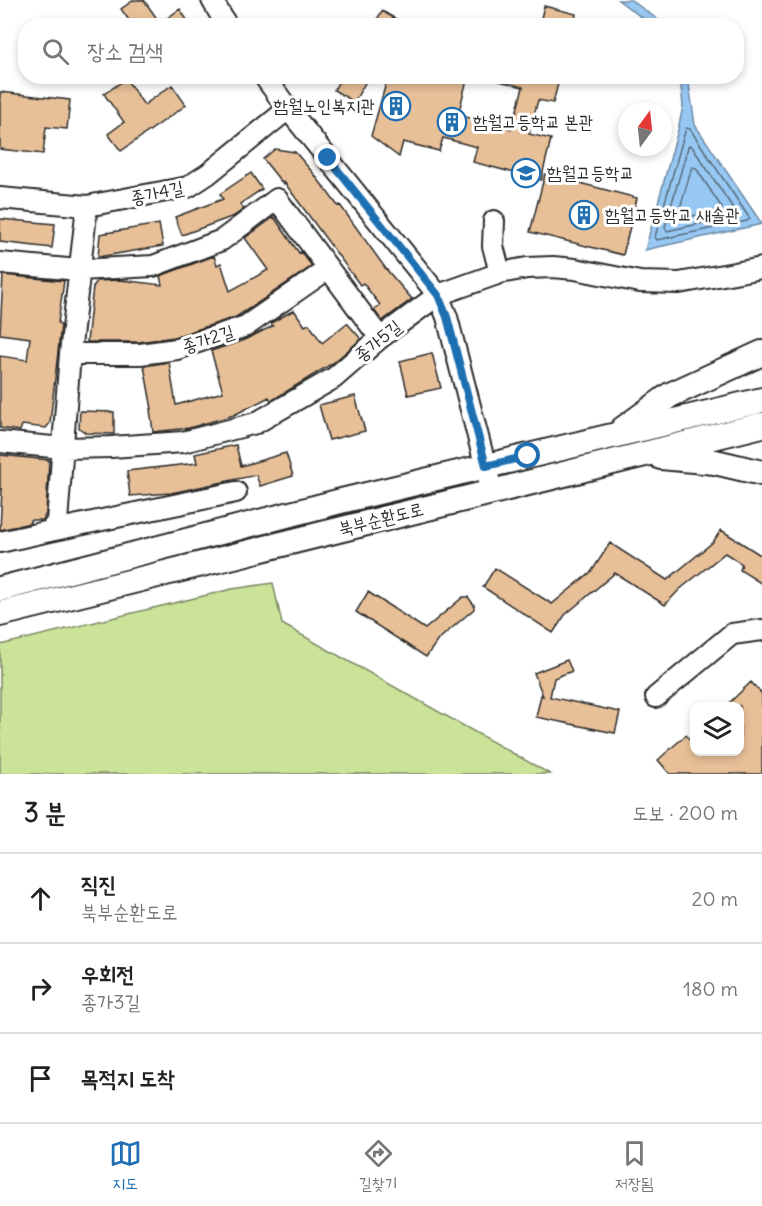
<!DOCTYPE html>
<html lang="ko">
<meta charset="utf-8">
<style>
:root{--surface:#fff;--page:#f6f6f6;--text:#222;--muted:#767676;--line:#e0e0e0;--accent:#1f6fb2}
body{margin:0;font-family:Delius,"Poor Story",sans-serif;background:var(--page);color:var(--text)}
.controls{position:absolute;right:18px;bottom:18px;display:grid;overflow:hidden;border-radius:12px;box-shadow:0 3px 9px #0003}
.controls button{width:54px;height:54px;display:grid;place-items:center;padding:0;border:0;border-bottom:2px solid var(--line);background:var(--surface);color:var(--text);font:30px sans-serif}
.compass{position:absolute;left:618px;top:102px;width:54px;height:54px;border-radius:50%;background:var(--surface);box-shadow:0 3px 9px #0003;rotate:15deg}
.stop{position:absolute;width:18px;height:18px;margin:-14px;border:4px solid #1f6fb2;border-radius:50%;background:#fff}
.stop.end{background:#1f6fb2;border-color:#fff;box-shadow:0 2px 6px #0008}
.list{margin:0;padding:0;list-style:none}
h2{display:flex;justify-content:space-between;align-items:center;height:78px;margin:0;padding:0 24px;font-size:26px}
h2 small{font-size:20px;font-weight:400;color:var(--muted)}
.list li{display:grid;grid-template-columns:39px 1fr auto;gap:18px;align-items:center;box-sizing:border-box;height:90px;padding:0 24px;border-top:2px solid var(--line)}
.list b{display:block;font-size:22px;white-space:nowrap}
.list p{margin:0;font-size:20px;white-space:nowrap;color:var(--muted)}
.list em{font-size:20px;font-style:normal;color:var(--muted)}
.icon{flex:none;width:33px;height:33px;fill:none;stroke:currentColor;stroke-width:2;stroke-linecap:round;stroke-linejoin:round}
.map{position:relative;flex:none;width:762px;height:774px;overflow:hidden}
.search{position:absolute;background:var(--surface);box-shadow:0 3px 9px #0003;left:18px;right:18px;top:18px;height:66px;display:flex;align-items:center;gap:15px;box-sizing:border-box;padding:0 21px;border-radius:24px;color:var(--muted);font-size:22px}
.sheet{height:348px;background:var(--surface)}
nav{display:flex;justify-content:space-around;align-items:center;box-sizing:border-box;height:84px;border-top:2px solid var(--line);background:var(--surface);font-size:16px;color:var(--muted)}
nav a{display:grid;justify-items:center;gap:3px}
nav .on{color:var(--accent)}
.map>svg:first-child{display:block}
.green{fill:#cae399;stroke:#7a8762;stroke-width:1.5}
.water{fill:#97c8f3;stroke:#6c89a3;stroke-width:1.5}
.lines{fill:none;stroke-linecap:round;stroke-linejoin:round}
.shore{stroke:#566a7b;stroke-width:1.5}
.building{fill:#e8c098;stroke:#2b2b2b;stroke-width:1.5}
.minor-casing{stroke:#2b2b2b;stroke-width:24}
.major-casing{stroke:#2b2b2b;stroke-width:28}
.minor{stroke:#fff;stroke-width:20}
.major{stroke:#fff;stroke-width:24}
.route{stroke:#1f6fb2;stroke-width:8}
.labels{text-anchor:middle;stroke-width:6;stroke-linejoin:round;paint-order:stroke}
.poi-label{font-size:18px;fill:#2b2b2b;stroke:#fff;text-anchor:start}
.street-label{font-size:18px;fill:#2b2b2b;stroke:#fff}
</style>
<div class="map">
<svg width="762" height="774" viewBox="0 0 762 774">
<rect width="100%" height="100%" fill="#fff"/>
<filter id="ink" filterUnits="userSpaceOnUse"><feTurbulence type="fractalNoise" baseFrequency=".0167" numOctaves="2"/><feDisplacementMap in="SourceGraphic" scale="12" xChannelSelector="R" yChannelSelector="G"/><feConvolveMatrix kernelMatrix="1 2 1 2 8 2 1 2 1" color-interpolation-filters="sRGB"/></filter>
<g filter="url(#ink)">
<path class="green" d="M273,583L282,624L550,774H0V645L232,589Z"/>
<path class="water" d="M618,0H631L665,25H652Z
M680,77H688L695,125L762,224L645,250L678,130L683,106Z"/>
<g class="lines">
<path class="shore" d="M686,128L690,129L750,219L747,221L657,240L655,237Z
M691,145L737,214L735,216L667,231L665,227L688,147Z
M692,167L696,168L722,208L720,210L680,219L678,215Z"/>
</g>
<path class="building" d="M134,0H144L160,23L180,9L191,26H133L121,9Z
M544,6L576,14L574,26H539Z
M382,11L408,26H373Z
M342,76H369L354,102L334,90Z
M388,76H468L458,115L512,129L523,87L495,80L496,76H560L553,103L538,100L529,134L551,139L541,180L473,162L477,147L443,138L439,151L403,142L399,157L371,136Z
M126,79L144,105L172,85L186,105L121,151L108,134L124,122L104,94Z
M0,92L70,100L67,129L46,127L43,154L0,149Z
M275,149L295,152L314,174L338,206L340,205L386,269L412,299L382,321L374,310L380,305L363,283L360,285L284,182L283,184L263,159Z
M251,173L262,189L240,204L244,209L234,216L182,235L175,217L223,199L220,194Z
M545,174L637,198L623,255L530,232Z
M274,217L299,253L301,252L312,266L250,308L236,317L174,337L139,342H87L93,287L97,281L120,280L162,285L160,276L214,256L217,265L221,263L230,291L268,270L245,238Z
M0,219L55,224L52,248L0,242Z
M159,224L163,246L98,257L100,234Z
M3,275L64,281L58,323L61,325L50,423L46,428L22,425L20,431L0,428V356L27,360L30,338L0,334Z
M294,310L305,326L309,324L322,343L347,323L361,339L333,363L271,401L269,397L234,415L189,428L153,432L150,409H152L144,366L169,362L176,405L223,392L211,351L242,341L273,326L271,323Z
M432,353L441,388L408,395L400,361Z
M355,396L365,431L329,440L319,405Z
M80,411L114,412V434L86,433L79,428Z
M236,445L241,466L286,453L293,476L260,486L256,475L171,493L130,496L127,471L197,463L195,454Z
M0,455L49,460L46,513L43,520H30V523L0,530L2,489H0Z
M721,530L762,556V584L740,570L742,564L725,553L679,590L665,605L615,573L565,615L553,633L483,587L495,568L552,604L592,571L610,543L667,580L713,542Z
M368,592L425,629L463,597H468L474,605V609L438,640L426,657L356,612Z
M567,660L572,671L554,678L550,697L620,712L615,733L536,717L541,695L543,696L534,673Z
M751,682L762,694V774H670L658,760L686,735L690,740L694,736V752H740V706H726Z"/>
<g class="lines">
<g class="minor-casing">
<path id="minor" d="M212,0L227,26
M264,76L288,109L438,295L447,317L492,491
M0,198L87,206L188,187L208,174L288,109
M87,206L70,354L57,522L50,531L236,492
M494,221L493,246L500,273
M0,263L79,270L153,266L222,240L277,199L380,338
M70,354H140L177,349L246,326L328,269
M0,442L63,448L111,447L183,442L256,423L334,378L380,338L438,295L500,273L527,268L553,267L575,269L640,282L679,283L762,268
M0,542L50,531
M656,697L732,634L762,630"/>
</g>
<g class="major-casing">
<path id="major" d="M623,429L670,395L762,353
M661,457L715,462L762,473
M0,589L341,501L762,400
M0,614L762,425"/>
</g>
<use href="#minor" class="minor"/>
<use href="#major" class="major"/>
</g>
</g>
<g class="lines" filter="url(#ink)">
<path class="route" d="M328,158L438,295L447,317L486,466L528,456"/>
</g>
<defs>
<g id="building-ring" transform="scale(1.5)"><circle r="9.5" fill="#fff" stroke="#1f6fb2" stroke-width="1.5"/><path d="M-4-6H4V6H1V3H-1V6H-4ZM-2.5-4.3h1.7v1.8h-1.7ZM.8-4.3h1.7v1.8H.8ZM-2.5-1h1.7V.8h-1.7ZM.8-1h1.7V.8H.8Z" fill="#1f6fb2"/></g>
<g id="school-ring" transform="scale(1.5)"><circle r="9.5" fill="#fff" stroke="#1f6fb2" stroke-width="1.5"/><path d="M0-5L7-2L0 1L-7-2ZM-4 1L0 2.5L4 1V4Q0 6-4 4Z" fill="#1f6fb2"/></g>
</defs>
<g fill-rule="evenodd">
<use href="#building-ring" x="396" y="106"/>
<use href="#building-ring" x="452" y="122"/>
<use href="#school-ring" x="526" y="173"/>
<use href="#building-ring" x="584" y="215"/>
</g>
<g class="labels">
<g class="poi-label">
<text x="375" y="112" text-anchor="end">함월노인복지관</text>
<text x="473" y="128">함월고등학교 본관</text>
<text x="547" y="179">함월고등학교</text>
<text x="605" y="221">함월고등학교 새솔관</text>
</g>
<g class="street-label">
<text transform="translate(157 193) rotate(-12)" y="6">종가4길</text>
<text transform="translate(208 339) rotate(-18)" y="6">종가2길</text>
<text transform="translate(378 341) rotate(-39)" y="6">종가5길</text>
<text transform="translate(381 519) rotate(-14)" y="6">북부순환도로</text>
</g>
</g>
</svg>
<div class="controls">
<button><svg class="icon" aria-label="layers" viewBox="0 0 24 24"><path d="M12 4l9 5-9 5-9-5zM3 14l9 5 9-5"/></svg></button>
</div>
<svg class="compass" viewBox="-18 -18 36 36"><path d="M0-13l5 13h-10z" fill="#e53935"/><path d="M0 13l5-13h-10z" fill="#767676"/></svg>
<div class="stop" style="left:528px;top:456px"></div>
<div class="stop end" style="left:328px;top:158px"></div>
<div class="search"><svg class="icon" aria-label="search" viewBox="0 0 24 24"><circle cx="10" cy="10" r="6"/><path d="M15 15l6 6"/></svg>장소 검색</div>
</div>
<section class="sheet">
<h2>3 분<small>도보 · 200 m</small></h2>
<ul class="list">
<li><svg class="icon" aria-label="ahead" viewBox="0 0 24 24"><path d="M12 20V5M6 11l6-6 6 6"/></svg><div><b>직진</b><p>북부순환도로</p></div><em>20 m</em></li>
<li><svg class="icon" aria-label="right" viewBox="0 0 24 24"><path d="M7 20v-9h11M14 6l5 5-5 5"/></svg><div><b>우회전</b><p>종가3길</p></div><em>180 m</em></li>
<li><svg class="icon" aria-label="arrive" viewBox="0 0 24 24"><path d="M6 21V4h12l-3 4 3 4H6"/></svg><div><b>목적지 도착</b></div></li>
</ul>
</section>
<nav>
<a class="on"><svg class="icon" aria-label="map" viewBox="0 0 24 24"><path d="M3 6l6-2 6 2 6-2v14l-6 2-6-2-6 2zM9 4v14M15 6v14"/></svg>지도</a>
<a><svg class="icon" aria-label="directions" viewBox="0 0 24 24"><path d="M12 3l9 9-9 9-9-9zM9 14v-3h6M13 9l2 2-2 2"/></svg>길찾기</a>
<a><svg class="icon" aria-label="saved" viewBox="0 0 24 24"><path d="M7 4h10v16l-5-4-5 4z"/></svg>저장됨</a>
</nav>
